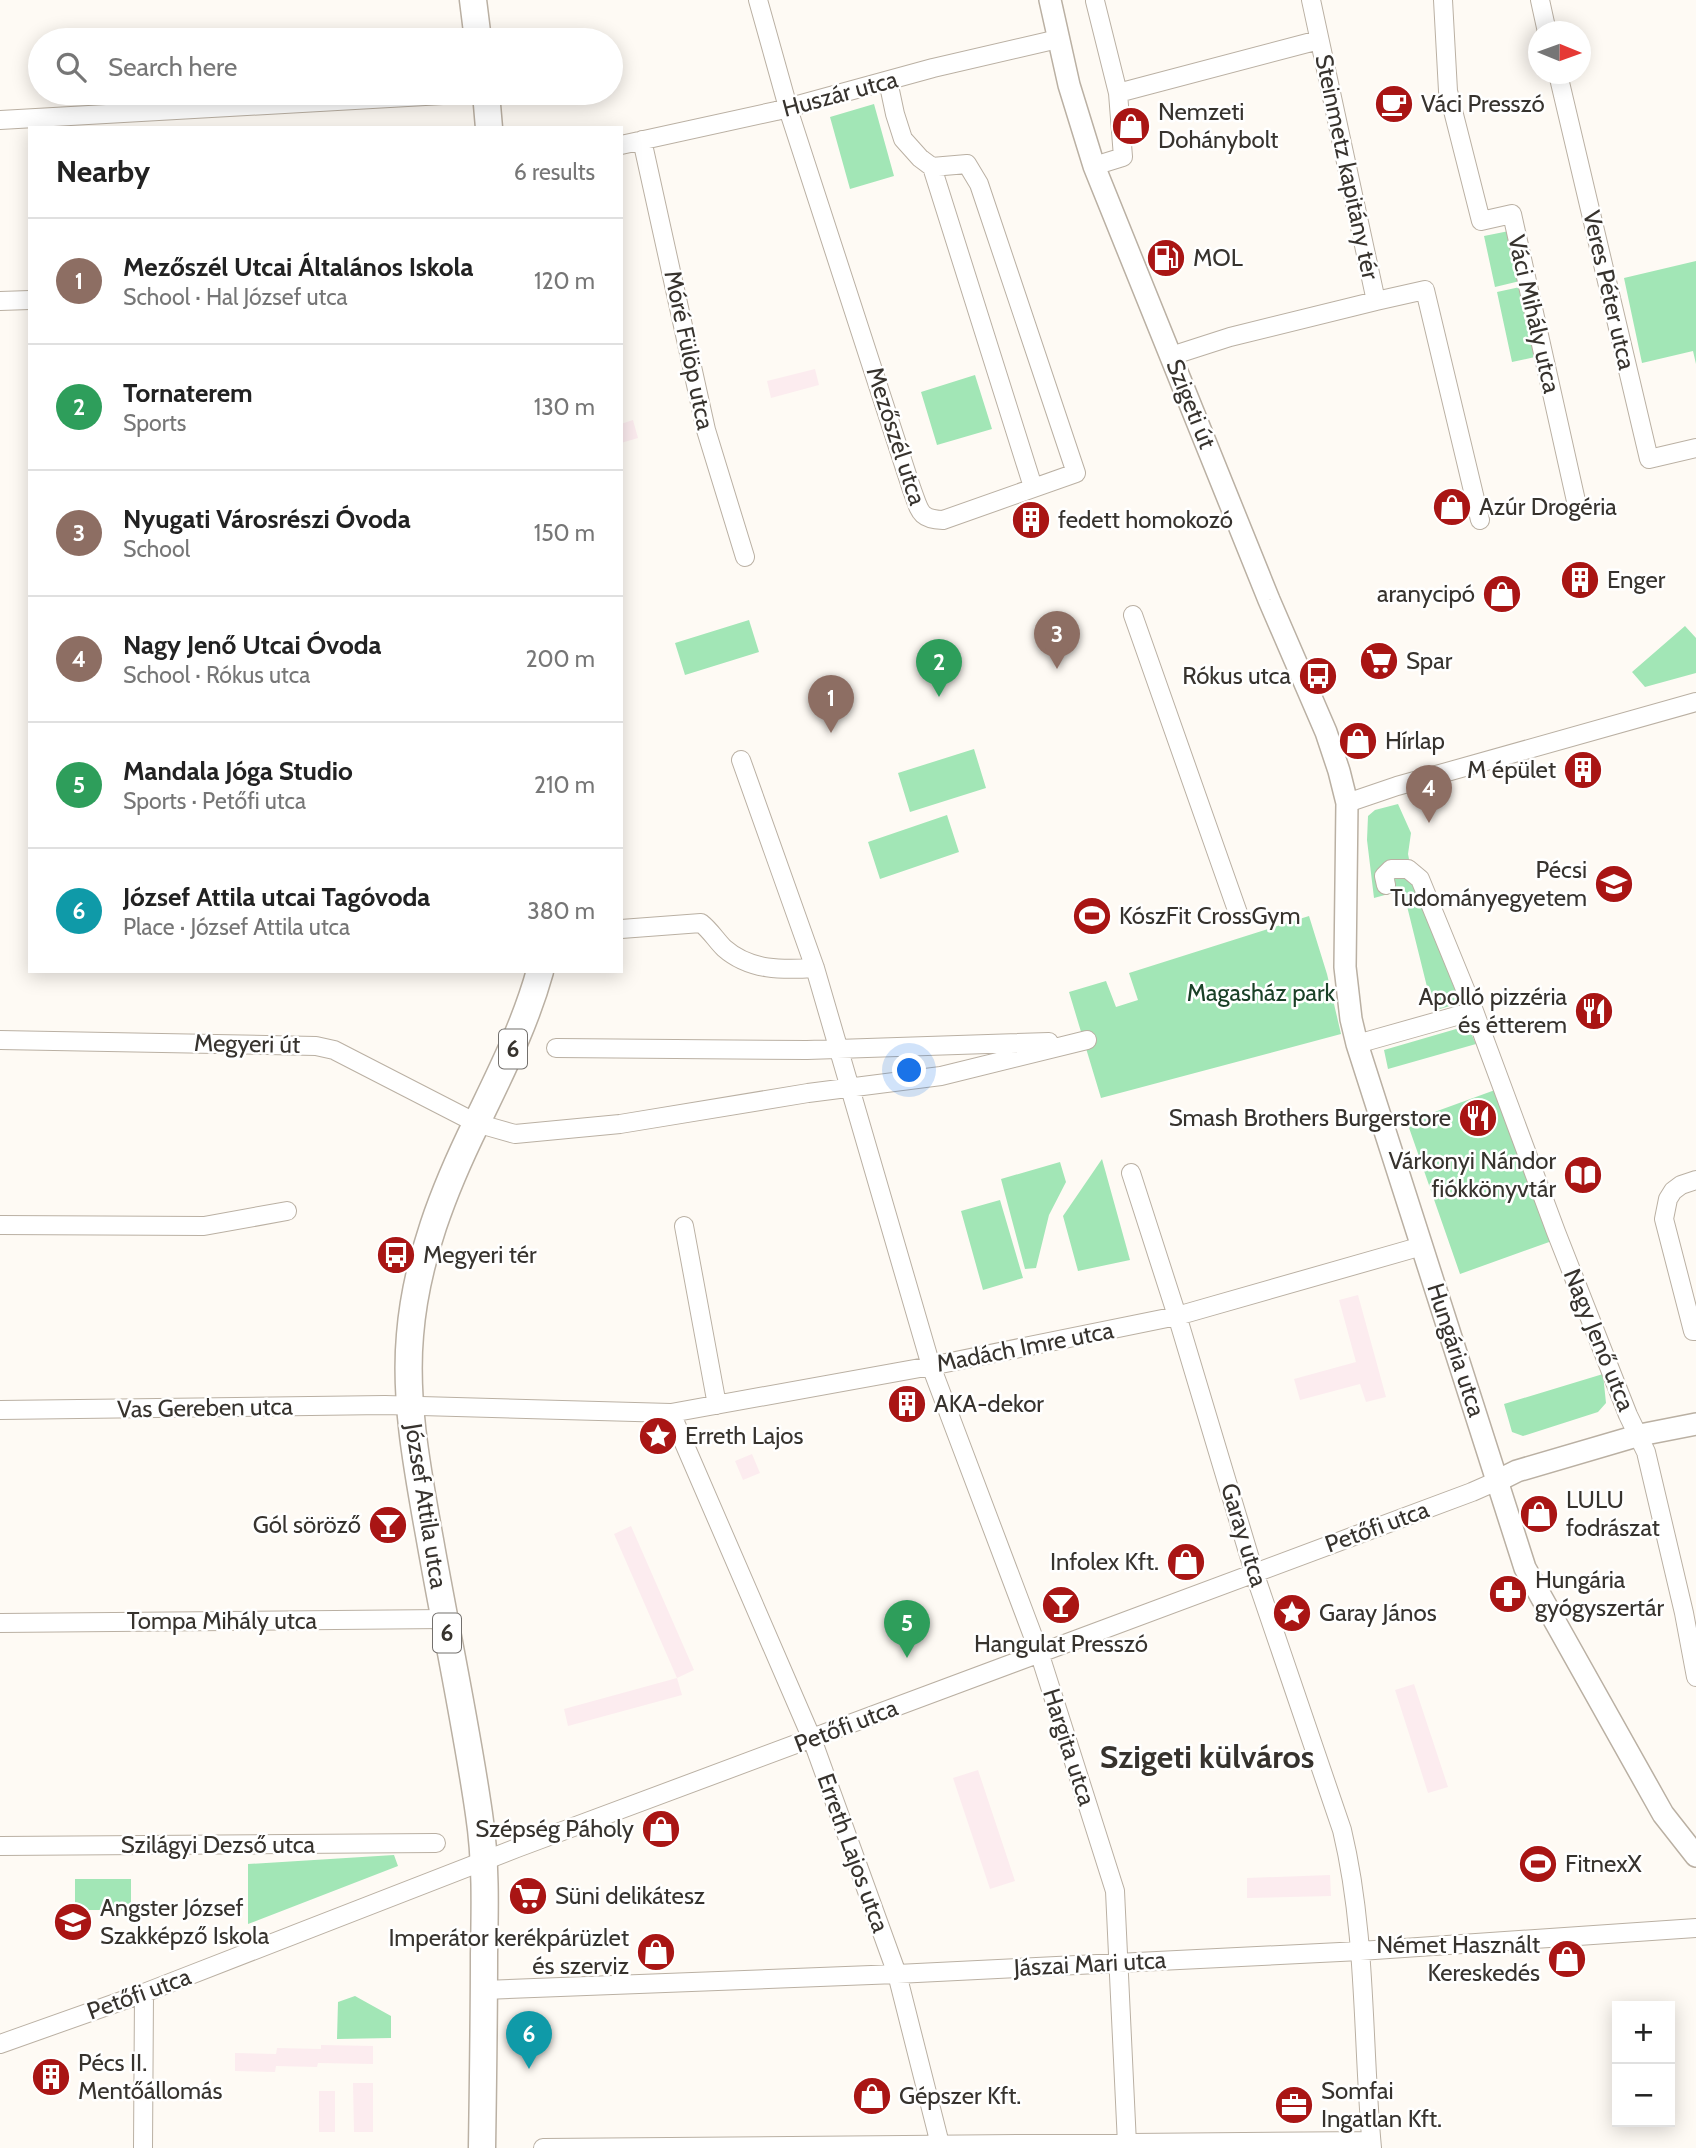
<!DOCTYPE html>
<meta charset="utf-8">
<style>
:root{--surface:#fff;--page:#f6f6f6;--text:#222;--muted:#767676;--line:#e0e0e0;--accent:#7c3aed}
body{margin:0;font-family:Cabin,sans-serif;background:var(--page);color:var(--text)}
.controls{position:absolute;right:21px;bottom:21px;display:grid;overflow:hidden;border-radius:0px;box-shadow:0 4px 18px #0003}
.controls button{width:63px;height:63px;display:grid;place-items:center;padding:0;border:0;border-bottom:2px solid var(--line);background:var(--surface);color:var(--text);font:35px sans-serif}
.compass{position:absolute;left:1528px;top:21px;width:63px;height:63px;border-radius:50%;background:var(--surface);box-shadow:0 4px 18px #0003;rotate:91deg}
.you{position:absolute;left:910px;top:1071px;width:24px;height:24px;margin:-18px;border:5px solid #fff;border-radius:50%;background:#1a73e8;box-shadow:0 0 0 10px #1a73e833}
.badge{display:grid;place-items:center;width:46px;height:46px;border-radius:50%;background:var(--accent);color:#fff;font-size:23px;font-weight:700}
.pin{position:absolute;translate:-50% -58px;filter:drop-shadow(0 2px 4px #0008)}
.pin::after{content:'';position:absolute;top:37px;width:24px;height:21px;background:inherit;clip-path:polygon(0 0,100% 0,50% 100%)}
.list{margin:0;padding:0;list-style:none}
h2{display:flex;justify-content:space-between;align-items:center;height:91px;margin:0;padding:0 28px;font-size:30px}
h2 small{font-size:23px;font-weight:400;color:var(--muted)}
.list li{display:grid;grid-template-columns:46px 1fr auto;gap:21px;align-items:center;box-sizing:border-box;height:126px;padding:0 28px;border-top:2px solid var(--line)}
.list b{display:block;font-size:26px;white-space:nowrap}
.list p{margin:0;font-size:23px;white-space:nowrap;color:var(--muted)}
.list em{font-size:23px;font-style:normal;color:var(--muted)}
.icon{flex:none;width:38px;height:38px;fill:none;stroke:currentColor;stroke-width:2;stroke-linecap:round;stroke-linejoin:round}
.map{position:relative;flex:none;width:1696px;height:2148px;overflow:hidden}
.search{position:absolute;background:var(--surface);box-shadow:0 4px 18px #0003;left:28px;top:28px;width:595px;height:77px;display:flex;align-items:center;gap:18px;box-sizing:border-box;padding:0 24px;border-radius:38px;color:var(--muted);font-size:26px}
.panel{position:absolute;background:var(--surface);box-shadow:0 4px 18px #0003;left:28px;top:126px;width:595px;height:847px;border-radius:0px}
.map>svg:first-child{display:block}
.industrial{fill:#fcecef}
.green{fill:#a2e6b6}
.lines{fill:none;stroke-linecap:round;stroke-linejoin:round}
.minor-casing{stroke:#bab0a3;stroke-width:20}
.tertiary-casing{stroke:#bab0a3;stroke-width:24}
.primary-casing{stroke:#bab0a3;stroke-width:29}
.minor{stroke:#fff;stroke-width:18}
.tertiary{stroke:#fff;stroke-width:21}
.primary{stroke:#fff;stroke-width:26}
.labels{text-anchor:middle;stroke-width:5;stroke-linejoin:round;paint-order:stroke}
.shield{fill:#fff;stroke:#73706d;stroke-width:2}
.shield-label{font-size:23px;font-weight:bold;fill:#37332e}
.street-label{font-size:24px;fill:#37332e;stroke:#fff}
.poi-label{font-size:24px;fill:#37332e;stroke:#fff;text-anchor:start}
.park-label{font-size:24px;fill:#1a4027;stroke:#fff}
.district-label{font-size:32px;font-weight:bold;fill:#37332e;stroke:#fff}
</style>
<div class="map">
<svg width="1696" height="2148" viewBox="0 0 1696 2148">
<rect width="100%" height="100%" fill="#fefaf4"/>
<path class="industrial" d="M815,369L819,385L771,398L767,381Z
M633,420L638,438L621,443V424Z
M1358,1295L1386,1397L1366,1402L1360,1384L1300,1400L1294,1379L1356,1362L1339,1300Z
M752,1454L760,1473L743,1480L735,1461Z
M631,1526L694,1670L677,1678L682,1695L568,1726L564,1709L677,1678L614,1534Z
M1414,1684L1448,1787L1428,1793L1395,1690Z
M978,1770L1015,1881L990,1889L953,1778Z
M1330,1875L1331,1896L1247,1898V1878Z
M321,2045L373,2046V2064L318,2063L317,2067L276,2066L275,2072L235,2071V2053L276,2054L277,2048L321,2049Z
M353,2083H373V2132H354Z
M319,2091H335V2132H319Z"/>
<path class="green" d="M874,104L894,176L850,189L830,117Z
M1509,231L1520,281L1495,287L1484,236Z
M1696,261V364L1693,351L1642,363L1624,278Z
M1520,287L1535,357L1512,362L1497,292Z
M975,375L992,429L937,445L921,392Z
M749,620L759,652L685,675L675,643Z
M1685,626L1696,638V673L1645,687L1632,672Z
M974,749L986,788L910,812L898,773Z
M1398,804L1411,833L1408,854L1413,879L1460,1003L1433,1011L1403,890L1374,898L1367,840L1368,816L1375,810Z
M947,815L959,852L880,879L868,842Z
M1309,916L1327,974L1341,1034L1101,1098L1069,992L1106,981L1116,1007L1138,1000L1129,973Z
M1463,1027L1470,1031L1476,1044L1388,1069L1384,1050Z
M1495,1090L1552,1241L1460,1274L1407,1122Z
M1102,1159L1130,1260L1078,1271L1063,1216Z
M1060,1162L1066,1182L1049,1215L1036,1268L1025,1269L1001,1179Z
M1000,1200L1023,1278L983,1290L961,1211Z
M1603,1374L1606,1403L1598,1412L1523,1436L1512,1432L1504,1404Z
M394,1855L398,1866L248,1924V1864Z
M75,1879H131V1910H75Z
M355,1996L391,2016V2038L337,2039L338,2002Z"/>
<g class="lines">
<g class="minor-casing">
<path id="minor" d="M758,0L791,118L912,490C920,511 919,519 943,520L1076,473L979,184L967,164L932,167L920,158L903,139L895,114L888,81
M1311,0L1376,301L1425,290L1480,520
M1443,0L1448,91L1481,221L1512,214L1576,501
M1540,0L1547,32
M1095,1L1118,93
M1558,74L1649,459L1696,448
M0,120L478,93
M642,140L706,430L745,557
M621,145L776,111L933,68L1058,39
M1094,166L1123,157L1118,93L1319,40
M932,167L1033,487
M0,301L30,300
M1171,356L1230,337L1376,301
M1133,615L1238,913
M741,760L815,968L931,1366L1039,1652L1115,1891L1127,2144
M1347,803L1397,786L1696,702
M1386,885L1384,876L1391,869H1408L1420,879L1474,1011L1556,1232L1628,1415L1646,1452L1684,1613L1696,1677
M621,929L701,923C710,930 716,940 724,948C750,971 783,970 815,968
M0,1040L316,1046L334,1050L476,1123L515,1134L620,1124L808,1093L941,1076L1087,1040
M1357,1044L1474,1011
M556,1048L807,1050L1049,1042
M1131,1173L1179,1322L1254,1572L1342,1830C1367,1934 1362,2042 1372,2148
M1696,1180L1681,1185L1673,1191L1668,1199L1664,1219L1693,1331H1696
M0,1225L204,1226L287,1211
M684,1226L717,1405
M0,1410L385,1405L671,1413L931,1366L1177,1316L1422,1246
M671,1413L812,1739L897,1974L941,2148
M0,1623L444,1619
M0,1846L436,1843
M484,1990L897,1974L1360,1951L1696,1928
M0,2044L144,1993L517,1848L1472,1492L1497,1481
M143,2148L144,1993
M543,2148L1371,2141"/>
</g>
<g class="tertiary-casing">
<path id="tertiary" d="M1050,0L1069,85L1094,166L1269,600L1326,732L1339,771L1347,803L1345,967L1351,1019L1357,1044L1525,1568L1663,1814L1696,1856
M1497,1481L1517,1471L1640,1435L1696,1424"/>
</g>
<g class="primary-casing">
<path id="primary" d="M473,0L478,40
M486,93L489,128
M482,2148C483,2083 484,2019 484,1954C485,1907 486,1860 479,1814C466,1723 446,1631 430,1540C418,1473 404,1402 410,1335C416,1260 444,1189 477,1122C501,1072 525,1025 540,971"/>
</g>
<use href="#minor" class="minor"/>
<use href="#tertiary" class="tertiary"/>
<use href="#primary" class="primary"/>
</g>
<defs>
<g id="cafe-disc" transform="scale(2.0125)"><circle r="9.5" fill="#a91514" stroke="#fff"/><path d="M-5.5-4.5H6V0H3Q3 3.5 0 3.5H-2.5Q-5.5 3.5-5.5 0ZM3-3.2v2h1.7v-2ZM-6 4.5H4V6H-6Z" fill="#fff"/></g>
<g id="shop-disc" transform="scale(2.0125)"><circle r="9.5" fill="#a91514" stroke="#fff"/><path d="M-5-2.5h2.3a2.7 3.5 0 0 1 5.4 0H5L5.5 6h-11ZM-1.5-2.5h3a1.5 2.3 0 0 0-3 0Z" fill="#fff"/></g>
<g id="fuel-disc" transform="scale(2.0125)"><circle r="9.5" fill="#a91514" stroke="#fff"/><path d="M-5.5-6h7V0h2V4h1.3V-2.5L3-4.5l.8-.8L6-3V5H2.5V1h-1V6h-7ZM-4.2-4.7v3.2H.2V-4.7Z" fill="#fff"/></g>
<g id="building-disc" transform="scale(2.0125)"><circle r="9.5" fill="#a91514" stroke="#fff"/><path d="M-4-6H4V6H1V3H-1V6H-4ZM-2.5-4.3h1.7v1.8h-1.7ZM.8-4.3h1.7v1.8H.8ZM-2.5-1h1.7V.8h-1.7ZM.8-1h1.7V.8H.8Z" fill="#fff"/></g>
<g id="supermarket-disc" transform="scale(2.0125)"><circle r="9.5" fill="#a91514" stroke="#fff"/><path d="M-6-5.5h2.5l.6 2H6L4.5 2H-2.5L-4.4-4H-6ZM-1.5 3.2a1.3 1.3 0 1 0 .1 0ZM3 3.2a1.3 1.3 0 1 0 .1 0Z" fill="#fff"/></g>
<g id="bus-disc" transform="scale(2.0125)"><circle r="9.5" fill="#a91514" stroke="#fff"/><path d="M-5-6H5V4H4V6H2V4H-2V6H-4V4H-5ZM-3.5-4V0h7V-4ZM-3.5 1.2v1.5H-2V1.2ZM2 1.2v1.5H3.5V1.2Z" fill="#fff"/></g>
<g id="university-disc" transform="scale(2.0125)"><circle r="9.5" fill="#a91514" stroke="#fff"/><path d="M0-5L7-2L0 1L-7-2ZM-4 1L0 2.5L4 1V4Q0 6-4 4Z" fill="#fff"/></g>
<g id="stadium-disc" transform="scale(2.0125)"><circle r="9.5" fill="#a91514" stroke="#fff"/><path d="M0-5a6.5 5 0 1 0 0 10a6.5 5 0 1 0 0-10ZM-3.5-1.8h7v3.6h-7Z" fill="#fff"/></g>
<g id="restaurant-disc" transform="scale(2.0125)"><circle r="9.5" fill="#a91514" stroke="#fff"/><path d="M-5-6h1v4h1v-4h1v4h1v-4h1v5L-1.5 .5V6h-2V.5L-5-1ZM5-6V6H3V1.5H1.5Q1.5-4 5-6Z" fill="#fff"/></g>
<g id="library-disc" transform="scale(2.0125)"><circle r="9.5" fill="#a91514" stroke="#fff"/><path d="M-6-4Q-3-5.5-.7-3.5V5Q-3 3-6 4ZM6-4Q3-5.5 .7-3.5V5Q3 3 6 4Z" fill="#fff"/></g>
<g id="sight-disc" transform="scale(2.0125)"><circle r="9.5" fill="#a91514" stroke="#fff"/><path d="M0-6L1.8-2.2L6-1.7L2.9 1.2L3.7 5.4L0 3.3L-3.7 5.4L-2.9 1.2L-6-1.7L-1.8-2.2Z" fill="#fff"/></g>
<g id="bar-disc" transform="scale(2.0125)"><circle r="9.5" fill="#a91514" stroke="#fff"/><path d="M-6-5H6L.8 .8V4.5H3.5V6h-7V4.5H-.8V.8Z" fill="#fff"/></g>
<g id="pharmacy-disc" transform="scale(2.0125)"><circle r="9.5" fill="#a91514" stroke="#fff"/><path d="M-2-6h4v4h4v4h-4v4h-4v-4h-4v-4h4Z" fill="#fff"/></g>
<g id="school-disc" transform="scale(2.0125)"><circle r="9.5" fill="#a91514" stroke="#fff"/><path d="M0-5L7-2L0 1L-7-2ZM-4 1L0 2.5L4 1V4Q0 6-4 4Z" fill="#fff"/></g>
<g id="office-disc" transform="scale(2.0125)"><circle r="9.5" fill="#a91514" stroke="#fff"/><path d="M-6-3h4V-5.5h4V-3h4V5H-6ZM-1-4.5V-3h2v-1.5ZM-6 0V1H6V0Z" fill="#fff"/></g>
</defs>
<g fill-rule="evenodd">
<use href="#cafe-disc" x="1394" y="104"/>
<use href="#shop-disc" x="1131" y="126"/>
<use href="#fuel-disc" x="1166" y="258"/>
<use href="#shop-disc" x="1452" y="507"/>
<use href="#building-disc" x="1031" y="520"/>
<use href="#building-disc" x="1580" y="580"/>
<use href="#shop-disc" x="1502" y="594"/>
<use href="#supermarket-disc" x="1379" y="661"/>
<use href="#bus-disc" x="1318" y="676"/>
<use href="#shop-disc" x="1358" y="741"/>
<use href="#building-disc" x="1583" y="770"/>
<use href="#university-disc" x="1614" y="884"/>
<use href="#stadium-disc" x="1092" y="916"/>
<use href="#restaurant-disc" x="1594" y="1011"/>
<use href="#restaurant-disc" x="1478" y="1118"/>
<use href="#library-disc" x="1583" y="1175"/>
<use href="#bus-disc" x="396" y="1255"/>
<use href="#building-disc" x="907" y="1404"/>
<use href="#sight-disc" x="658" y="1436"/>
<use href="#shop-disc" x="1539" y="1514"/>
<use href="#bar-disc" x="388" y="1525"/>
<use href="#shop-disc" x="1186" y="1562"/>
<use href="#pharmacy-disc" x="1508" y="1594"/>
<use href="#bar-disc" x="1061" y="1605"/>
<use href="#sight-disc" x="1292" y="1613"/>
<use href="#shop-disc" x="661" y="1829"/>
<use href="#stadium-disc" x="1538" y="1864"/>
<use href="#supermarket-disc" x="528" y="1896"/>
<use href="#school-disc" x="73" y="1922"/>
<use href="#shop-disc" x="656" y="1952"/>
<use href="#shop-disc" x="1567" y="1959"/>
<use href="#building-disc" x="51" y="2077"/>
<use href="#shop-disc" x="872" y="2096"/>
<use href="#office-disc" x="1294" y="2105"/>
</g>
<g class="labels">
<g class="shield">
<rect x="499" y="1029.5" width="28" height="39" rx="5"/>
<rect x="433" y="1613.5" width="28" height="39" rx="5"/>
</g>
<g class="shield-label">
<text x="513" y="1057">6</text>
<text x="447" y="1641">6</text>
</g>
<g class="street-label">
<text transform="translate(840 94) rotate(-15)" y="8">Huszár utca</text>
<text transform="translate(1347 167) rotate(78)" y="8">Steinmetz kapitány tér</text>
<text transform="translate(1609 290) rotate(77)" y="8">Veres Péter utca</text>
<text transform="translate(1534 314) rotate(77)" y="8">Váci Mihály utca</text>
<text transform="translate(689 350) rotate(78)" y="8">Móré Fülöp utca</text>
<text transform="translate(1191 404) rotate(68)" y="8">Szigeti út</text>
<text transform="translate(896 436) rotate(72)" y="8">Mezőszél utca</text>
<text transform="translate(247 1044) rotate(1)" y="8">Megyeri út</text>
<text transform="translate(1599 1340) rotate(68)" y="8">Nagy Jenő utca</text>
<text transform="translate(1025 1347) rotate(-11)" y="8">Madách Imre utca</text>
<text transform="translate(1456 1350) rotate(72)" y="8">Hungária utca</text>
<text transform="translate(205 1408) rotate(-1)" y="8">Vas Gereben utca</text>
<text transform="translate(426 1506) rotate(81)" y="8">József Attila utca</text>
<text transform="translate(1377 1527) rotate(-20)" y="8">Petőfi utca</text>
<text transform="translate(1244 1535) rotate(73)" y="8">Garay utca</text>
<text x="222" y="1629">Tompa Mihály utca</text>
<text transform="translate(846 1726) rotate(-21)" y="8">Petőfi utca</text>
<text transform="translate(1069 1747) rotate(72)" y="8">Hargita utca</text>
<text x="218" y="1853">Szilágyi Dezső utca</text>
<text transform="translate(853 1853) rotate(70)" y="8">Erreth Lajos utca</text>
<text transform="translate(1090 1964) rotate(-3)" y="8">Jászai Mari utca</text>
<text transform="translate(139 1994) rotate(-20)" y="8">Petőfi utca</text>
</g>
<g class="poi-label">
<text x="1421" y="112">Váci Presszó</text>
<text x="1158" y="120">Nemzeti<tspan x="1158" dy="28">Dohánybolt</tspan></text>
<text x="1193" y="266">MOL</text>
<text x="1479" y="515">Azúr Drogéria</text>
<text x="1058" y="528">fedett homokozó</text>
<text x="1607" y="588">Enger</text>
<text x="1475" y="602" text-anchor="end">aranycipó</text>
<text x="1406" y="669">Spar</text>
<text x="1291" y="684" text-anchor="end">Rókus utca</text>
<text x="1385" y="749">Hírlap</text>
<text x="1556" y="778" text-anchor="end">M épület</text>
<text x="1587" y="878" text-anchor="end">Pécsi<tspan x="1587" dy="28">Tudományegyetem</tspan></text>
<text x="1119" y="924">KószFit CrossGym</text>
<text x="1567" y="1005" text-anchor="end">Apolló pizzéria<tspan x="1567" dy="28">és étterem</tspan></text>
<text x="1451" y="1126" text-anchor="end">Smash Brothers Burgerstore</text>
<text x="1556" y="1169" text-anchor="end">Várkonyi Nándor<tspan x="1556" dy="28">fiókkönyvtár</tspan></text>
<text x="423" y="1263">Megyeri tér</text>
<text x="934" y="1412">AKA-dekor</text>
<text x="685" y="1444">Erreth Lajos</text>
<text x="1566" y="1508">LULU<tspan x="1566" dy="28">fodrászat</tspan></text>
<text x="361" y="1533" text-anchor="end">Gól söröző</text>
<text x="1159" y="1570" text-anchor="end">Infolex Kft.</text>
<text x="1535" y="1588">Hungária<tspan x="1535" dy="28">gyógyszertár</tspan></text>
<text x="1319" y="1621">Garay János</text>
<text x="1061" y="1652" text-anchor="middle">Hangulat Presszó</text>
<text x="634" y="1837" text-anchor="end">Szépség Páholy</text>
<text x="1565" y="1872">FitnexX</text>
<text x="555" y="1904">Süni delikátesz</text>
<text x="100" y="1916">Angster József<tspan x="100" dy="28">Szakképző Iskola</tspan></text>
<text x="629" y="1946" text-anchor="end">Imperátor kerékpárüzlet<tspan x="629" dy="28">és szerviz</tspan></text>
<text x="1540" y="1953" text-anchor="end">Német Használt<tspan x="1540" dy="28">Kereskedés</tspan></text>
<text x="78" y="2071">Pécs II.<tspan x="78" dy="28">Mentőállomás</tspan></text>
<text x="1321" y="2099">Somfai<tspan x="1321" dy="28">Ingatlan Kft.</tspan></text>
<text x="899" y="2104">Gépszer Kft.</text>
</g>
<g class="park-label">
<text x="1261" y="1001">Magasház park</text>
</g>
<g class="district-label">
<text x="1207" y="1768">Szigeti külváros</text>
</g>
</g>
</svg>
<div class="controls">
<button>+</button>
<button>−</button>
</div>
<svg class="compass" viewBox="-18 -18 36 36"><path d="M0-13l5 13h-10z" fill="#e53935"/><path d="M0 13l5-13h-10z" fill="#767676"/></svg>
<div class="you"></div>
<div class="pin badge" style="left:831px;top:733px;background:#8d6e63">1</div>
<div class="pin badge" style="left:939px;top:697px;background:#2e9e5b">2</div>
<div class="pin badge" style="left:1057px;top:669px;background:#8d6e63">3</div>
<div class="pin badge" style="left:1429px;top:823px;background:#8d6e63">4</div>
<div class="pin badge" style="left:907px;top:1658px;background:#2e9e5b">5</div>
<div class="pin badge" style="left:529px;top:2069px;background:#0f9aa8">6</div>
<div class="search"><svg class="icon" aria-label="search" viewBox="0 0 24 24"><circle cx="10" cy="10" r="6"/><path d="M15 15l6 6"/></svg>Search here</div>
<section class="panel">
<h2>Nearby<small>6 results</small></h2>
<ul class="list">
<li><span class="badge" style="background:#8d6e63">1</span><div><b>Mezőszél Utcai Általános Iskola</b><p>School · Hal József utca</p></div><em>120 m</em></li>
<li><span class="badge" style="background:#2e9e5b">2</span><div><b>Tornaterem</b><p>Sports</p></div><em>130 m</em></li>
<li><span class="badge" style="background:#8d6e63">3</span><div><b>Nyugati Városrészi Óvoda</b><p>School</p></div><em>150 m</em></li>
<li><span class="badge" style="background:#8d6e63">4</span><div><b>Nagy Jenő Utcai Óvoda</b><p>School · Rókus utca</p></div><em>200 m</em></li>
<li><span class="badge" style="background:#2e9e5b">5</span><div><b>Mandala Jóga Studio</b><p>Sports · Petőfi utca</p></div><em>210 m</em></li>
<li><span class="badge" style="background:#0f9aa8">6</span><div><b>József Attila utcai Tagóvoda</b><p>Place · József Attila utca</p></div><em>380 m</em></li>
</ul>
</section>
</div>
